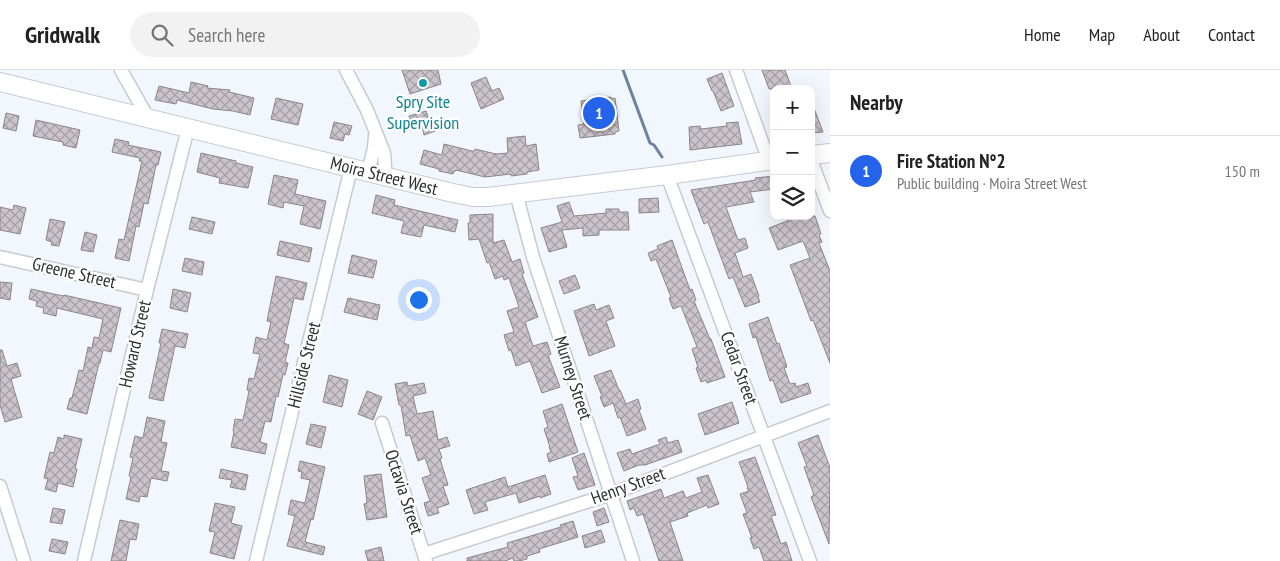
<!DOCTYPE html>
<meta charset="utf-8">
<style>
:root{--surface:#fff;--page:#f2f2f2;--text:#222;--muted:#767676;--line:#e0e0e0;--accent:#2563eb}
body{margin:0;font-family:"PT Sans Narrow",sans-serif;background:var(--page);color:var(--text)}
.controls{position:absolute;right:15px;top:15px;display:grid;overflow:hidden;border-radius:10px;box-shadow:0 5px 20px #0002}
.controls button{width:45px;height:45px;display:grid;place-items:center;padding:0;border:0;border-bottom:1px solid var(--line);background:var(--surface);color:var(--text);font:25px sans-serif}
.you{position:absolute;left:418px;top:229px;width:18px;height:18px;margin:-12px;border:4px solid #fff;border-radius:50%;background:#1a73e8;box-shadow:0 0 0 8px #1a73e833}
.badge{display:grid;place-items:center;width:32px;height:32px;border-radius:50%;background:var(--accent);color:#fff;font-size:16px;font-weight:700}
.pin{position:absolute;translate:-50% -50%;border:2px solid #fff;box-shadow:0 1px 5px #0006}
.list{margin:0;padding:0;list-style:none}
h2{display:flex;justify-content:space-between;align-items:center;height:65px;margin:0;padding:0 20px;font-size:21px}
h2 small{font-size:16px;font-weight:400;color:var(--muted)}
.list li{display:grid;grid-template-columns:32px 1fr auto;gap:15px;align-items:center;box-sizing:border-box;height:70px;padding:0 20px;border-top:1px solid var(--line)}
.list b{display:block;font-size:19px;white-space:nowrap}
.list p{margin:0;font-size:16px;white-space:nowrap;color:var(--muted)}
.list em{font-size:16px;font-style:normal;color:var(--muted)}
.icon{flex:none;width:28px;height:28px;fill:none;stroke:currentColor;stroke-width:2;stroke-linecap:round;stroke-linejoin:round}
.map{position:relative;flex:none;width:830px;height:491px;overflow:hidden}
header{display:flex;align-items:center;gap:30px;box-sizing:border-box;height:70px;padding:0 25px;background:var(--surface);border-bottom:1px solid var(--line)}
header strong{font-size:24px}
nav{display:flex;gap:28px;margin-inline-start:auto;font-size:18px}
.search{width:350px;height:45px;background:var(--page);display:flex;align-items:center;gap:12px;box-sizing:border-box;padding:0 18px;border-radius:28px;color:var(--muted);font-size:19px}
main{display:flex}
aside{flex:1;background:var(--surface)}
.map>svg:first-child{display:block}
.lines{fill:none;stroke-linecap:round;stroke-linejoin:round}
.stream{stroke:#6c82a1;stroke-width:3}
.building{fill:url(#building-cross-hatch);stroke:#8b858b}
.street-casing{stroke:#c6cad1;stroke-width:15}
.secondary-casing{stroke:#c6cad1;stroke-width:20}
.street{stroke:#fff;stroke-width:12}
.secondary{stroke:#fff;stroke-width:18}
.culture-dot{fill:#0f9aa8;stroke:#fff;stroke-width:2}
.labels{text-anchor:middle;stroke-width:4.5;stroke-linejoin:round;paint-order:stroke}
.culture-label{font-size:18px;fill:#0d838f;stroke:#fff}
.street-label{font-size:18px;fill:#2d2f31;stroke:#fff}
</style>
<header>
<strong>Gridwalk</strong>
<div class="search"><svg class="icon" aria-label="search" viewBox="0 0 24 24"><circle cx="10" cy="10" r="6"/><path d="M15 15l6 6"/></svg>Search here</div>
<nav><a>Home</a><a>Map</a><a>About</a><a>Contact</a></nav>
</header>
<main>
<div class="map">
<svg width="830" height="491" viewBox="0 0 830 491">
<defs>
<pattern id="building-cross-hatch" width="8" height="8" patternUnits="userSpaceOnUse" patternTransform="scale(1.25)"><rect width="8" height="8" fill="#cbc5cb"/><path d="M0 0l8 8M0 8l8-8" fill="none" stroke="#a5a0a5"/></pattern>
</defs>
<rect width="100%" height="100%" fill="#f2f7fe"/>
<g class="lines">
<path class="stream" d="M623,0L650,73L654,75L662,87"/>
</g>
<path class="building" d="M402,0H438L441,14L410,24Z
M762,0H785L792,19H769Z
M722,3L734,36L721,41L713,21H712L707,9Z
M486,7L492,21L499,18L504,29L481,39L471,13Z
M191,12L208,16L207,18L230,20L229,22L254,28L250,45L233,41L213,39L177,30L176,34L155,30L159,16L189,23Z
M611,27V29L615,28L619,61L615,62V64L580,68L578,55L584,54L581,31Z
M276,28L303,34L298,55L271,49Z
M812,33L823,62L811,63Z
M426,41L430,52L435,51L438,60L424,65L422,56L413,59L409,46Z
M6,43L19,46L16,61L3,58Z
M36,50L80,60L76,78L63,75V72L33,66Z
M334,52L352,56L349,65L345,64L343,71L330,68Z
M738,52L742,74L690,80L689,57L700,56L701,59L727,56L726,53Z
M525,66L526,76L536,74L539,100L527,102V104L511,106V104L485,107L456,100V101H454L453,104L439,101V99L420,94L424,80L442,85L444,74L472,81H475V79L496,84L508,83L507,68Z
M115,69L129,72L128,75L161,82L158,95H156L148,134L144,133L139,157L136,156L129,191L115,188L119,169L124,170L142,91H139L140,88L112,82Z
M201,83L236,91V93L253,97L248,118L219,113L220,108L197,102Z
M274,105L298,110L295,124L326,131L320,159L300,154L304,136L284,132L283,138L268,134Z
M774,106V119L750,122L754,132L726,137L738,170L745,168L748,178L735,183L743,207L751,204L759,226L758,227L760,232L745,237L733,207L729,209L708,152L704,154L691,120L756,110L755,108Z
M376,125L395,130L394,135L458,150L455,162L424,155L421,167L401,163L404,151L372,143Z
M658,128L659,142L639,143V129Z
M569,132L574,146L606,143V139H619V142H628L629,160H599V165L583,166V158L562,160L567,177L549,182L541,158L562,152L557,136Z
M14,135L26,138L20,164L0,160V137L13,140Z
M493,144V173L504,170L512,192L520,189L524,203L522,204L538,247L525,252L533,276L547,272L551,284L548,285L560,317L542,323L530,291L516,296L511,280L509,281L504,265L514,262L507,241L519,237L509,208L504,210L503,206L495,209L489,192L487,193L479,169L469,170L468,153H470V145Z
M800,146H815L821,164L819,165L822,172L819,173L830,201V293L813,250L811,251L790,195L810,188L803,171L778,180L769,158Z
M192,147L215,152L212,164L189,159Z
M50,149L65,152L59,176L51,175L52,172L46,170Z
M85,162L97,165L93,182L81,180Z
M672,170L690,220L692,219L696,230L694,231L710,269H711L725,307L707,313L706,310L701,312L696,298L698,297L692,279L697,277L681,236L673,239L669,228L671,227L656,189L651,191L648,183L658,179L657,176Z
M280,171L312,178L309,192L277,185Z
M352,185L377,191L373,208L348,203Z
M185,188L204,192L202,205L182,201Z
M575,205L580,218L564,224L559,211Z
M276,206L307,213L303,230L294,228L284,273L289,275L285,292L288,293L285,305L283,304L278,327L276,326L271,352L265,351L260,372L267,374L265,384L231,377L234,362L233,361L235,349L243,350L249,321L247,320L249,308L254,309L260,284L253,283L256,267L267,270L271,252L267,251Z
M0,212L12,213L10,230L0,228Z
M31,219L63,226L64,225L121,238L111,282L103,280L100,293H99L87,344L67,339L70,328H72L79,300L83,301L88,277L92,278L94,267L99,268L103,249L57,238L56,246L43,243L44,238L36,236L37,231L29,229Z
M173,219L191,223L187,242L170,238Z
M348,228L380,235L377,250L344,242Z
M594,234L596,240L609,235L614,248L606,251L615,276L589,286L574,241Z
M768,247L777,274L779,273L787,297L784,298L790,314L795,313L796,317L808,313L811,323L781,333L773,310L770,311L756,267L753,268L749,254Z
M162,259L188,264L185,278L175,276L163,331L149,328L161,273H159Z
M0,280H2L7,296L17,293L21,306L11,309L22,347L5,352L0,335Z
M611,300L619,320H620L626,334L638,329L641,339L639,340L646,359L627,366L620,347L618,348L613,333L604,337L600,327L602,326L594,306Z
M329,305L348,310L342,337L323,332Z
M407,312L408,316L424,313L426,323L413,326L417,344L433,341L438,370L447,367L450,376L439,379L442,388L440,389L448,415L443,416L449,434L437,438L439,443L428,446L424,433L430,431L422,408L431,405L425,388L418,391L410,365L406,366L401,335H399L395,314Z
M367,321L382,327L373,350L358,344Z
M732,332L739,353L705,365L698,344Z
M562,334L578,382L549,392L547,384L551,382L549,377H550L544,359L548,357L543,341Z
M147,347L165,351L161,372L167,373L161,401L169,402L167,411L151,408L147,427L140,426L139,432L126,429L131,407L129,406L133,388L130,387L135,366L143,368Z
M311,354L326,357L321,378L306,374Z
M64,365L82,369L75,399H77L73,417L58,413L56,422L45,419L48,409L44,408L50,382L54,383L58,367L64,369Z
M818,365L830,398L829,474L811,427L814,425L804,397L807,396L798,373Z
M666,367L668,373L678,370L682,382L645,395H639L624,401L617,383L630,379L632,384L660,374L658,370Z
M584,383L595,415L578,420L573,407L578,406L572,388Z
M755,387L776,445L771,446L781,474L786,472L792,491H764L759,477L754,479L750,468H752L743,444L747,443L740,424L749,421L747,418L748,417L739,392Z
M300,391L325,397L313,450L311,449L305,472L325,477L323,485L287,476L295,446L288,444L291,430L305,433L310,410L301,408L302,402L298,401Z
M221,399L248,405L245,420L230,417L232,410L219,408Z
M381,404L387,447L367,450L364,434L367,433L364,406Z
M545,405L551,424L540,428V426L519,433L516,423L485,432L488,440L474,444L466,420L505,407L508,417Z
M708,405L719,434L708,438L707,435L687,443L688,446L670,452L683,491H659L643,444L637,446L634,438L630,440L627,431L661,419L664,428L683,421L686,428L702,422L697,408Z
M215,433L235,437L231,453L242,456L234,489L210,483L215,462L209,461Z
M53,438L65,440L62,454L50,452Z
M604,438L609,452L597,456L593,442Z
M120,450L139,454L136,470L130,469L126,491H111Z
M573,451L578,467L539,479L540,482L527,486V489L519,491H514L513,488L505,491H467V488L508,477L507,473L561,457L560,455Z
M601,460L605,472L585,478L582,466Z
M52,469L68,472L65,484L49,481Z
M381,477L384,491H368L365,481Z"/>
<g class="lines">
<g class="street-casing">
<path id="street" d="M121,0L148,48
M346,0L367,40L384,83L385,96L383,106
M736,0L769,91
M811,90L830,141
M368,102L374,78L375,66
M667,105L810,491
M516,123L533,187L633,491
M0,187L147,220
M382,353L426,491
M0,416L24,491
M424,484L611,424L830,341
M84,491L147,220L188,58
M256,491L351,98"/>
</g>
<g class="secondary-casing">
<path id="secondary" d="M0,12L453,123L473,127H488L667,105L774,90
M811,85L830,83"/>
</g>
<use href="#street" class="street"/>
<use href="#secondary" class="secondary"/>
</g>
<circle class="culture-dot" cx="423" cy="13" r="5"/>
<g class="labels">
<g class="culture-label">
<text x="423" y="38">Spry Site<tspan x="423" dy="21">Supervision</tspan></text>
</g>
<g class="street-label">
<text transform="translate(384 106) rotate(14)" y="6">Moira Street West</text>
<text transform="translate(74 203) rotate(13)" y="6">Greene Street</text>
<text transform="translate(135 274) rotate(-77)" y="6">Howard Street</text>
<text transform="translate(304 295) rotate(-76)" y="6">Hillside Street</text>
<text transform="translate(739 298) rotate(70)" y="6">Cedar Street</text>
<text transform="translate(573 308) rotate(72)" y="6">Murney Street</text>
<text transform="translate(628 416) rotate(-20)" y="6">Henry Street</text>
<text transform="translate(404 422) rotate(72)" y="6">Octavia Street</text>
</g>
</g>
</svg>
<div class="controls">
<button>+</button>
<button>−</button>
<button><svg class="icon" aria-label="layers" viewBox="0 0 24 24"><path d="M12 4l9 5-9 5-9-5zM3 14l9 5 9-5"/></svg></button>
</div>
<div class="you"></div>
<div class="pin badge" style="left:599px;top:43px">1</div>
</div>
<aside>
<h2>Nearby<small></small></h2>
<ul class="list">
<li><span class="badge">1</span><div><b>Fire Station N°2</b><p>Public building · Moira Street West</p></div><em>150 m</em></li>
</ul>
</aside>
</main>
